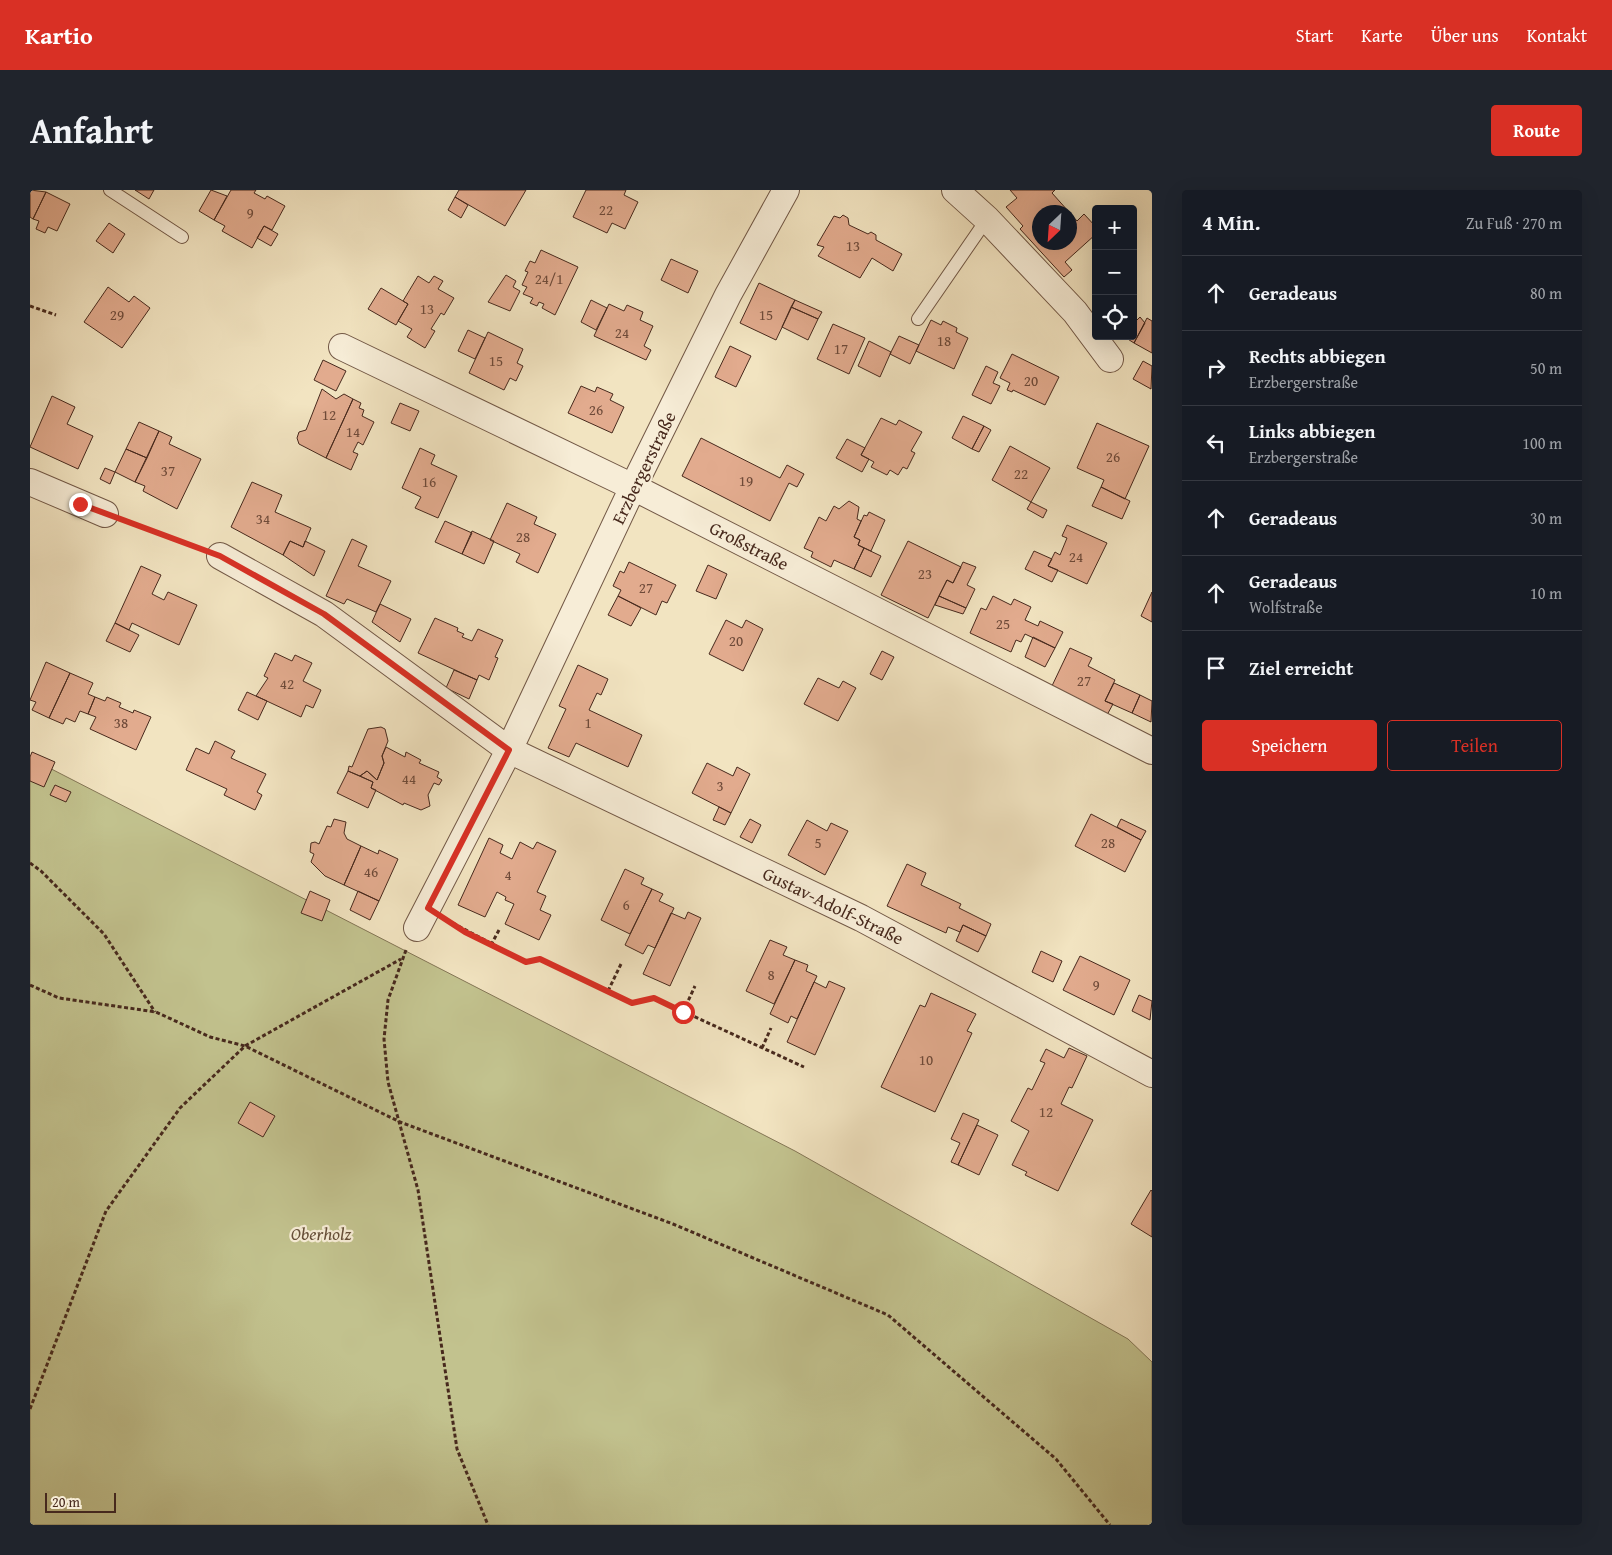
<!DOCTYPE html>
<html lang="de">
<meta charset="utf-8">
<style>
:root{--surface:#171b24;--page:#20242c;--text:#f1f3f6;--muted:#9ea1a6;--line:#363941;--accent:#d93025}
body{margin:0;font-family:"Gentium Book Plus",serif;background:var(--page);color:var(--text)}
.controls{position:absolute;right:15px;top:15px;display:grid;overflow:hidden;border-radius:5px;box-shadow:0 5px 20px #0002}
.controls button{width:45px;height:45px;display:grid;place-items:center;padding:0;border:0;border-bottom:1px solid var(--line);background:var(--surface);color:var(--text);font:25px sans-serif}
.compass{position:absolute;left:1002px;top:15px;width:45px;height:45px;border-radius:50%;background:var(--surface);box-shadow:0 5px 20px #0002;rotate:205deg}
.scale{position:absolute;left:15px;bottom:12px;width:71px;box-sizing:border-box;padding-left:5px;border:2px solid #47291d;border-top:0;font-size:14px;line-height:18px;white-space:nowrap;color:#47291d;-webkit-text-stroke:4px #f7edd7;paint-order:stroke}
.stop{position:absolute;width:15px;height:15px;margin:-11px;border:4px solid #d93025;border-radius:50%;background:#fff}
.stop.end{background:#d93025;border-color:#fff;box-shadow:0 1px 5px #0008}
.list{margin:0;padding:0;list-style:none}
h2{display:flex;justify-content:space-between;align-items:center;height:65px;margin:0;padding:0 20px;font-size:21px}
h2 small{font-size:16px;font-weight:400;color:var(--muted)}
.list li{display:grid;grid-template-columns:32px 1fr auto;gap:15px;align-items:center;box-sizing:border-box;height:75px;padding:0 20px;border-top:1px solid var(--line)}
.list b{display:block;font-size:19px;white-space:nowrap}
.list p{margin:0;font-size:16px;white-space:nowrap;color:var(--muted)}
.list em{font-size:16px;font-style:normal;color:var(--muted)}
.actions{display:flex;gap:10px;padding:15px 20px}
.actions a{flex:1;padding:11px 0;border:1px solid var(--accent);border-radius:5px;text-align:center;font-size:18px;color:var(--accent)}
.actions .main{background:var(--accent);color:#fff}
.icon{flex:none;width:28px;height:28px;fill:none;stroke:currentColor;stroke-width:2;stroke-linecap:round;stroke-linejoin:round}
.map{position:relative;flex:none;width:1122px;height:1335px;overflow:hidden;border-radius:5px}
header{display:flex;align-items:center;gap:30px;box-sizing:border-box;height:70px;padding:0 25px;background:var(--accent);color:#fff}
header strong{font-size:24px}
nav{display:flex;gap:28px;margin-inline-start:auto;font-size:18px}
.intro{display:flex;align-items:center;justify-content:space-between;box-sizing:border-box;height:120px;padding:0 30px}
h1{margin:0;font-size:35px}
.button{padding:12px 22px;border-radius:5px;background:var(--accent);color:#fff;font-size:18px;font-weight:700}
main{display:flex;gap:30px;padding:0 30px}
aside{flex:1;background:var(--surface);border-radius:5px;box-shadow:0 5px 20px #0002}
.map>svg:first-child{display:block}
.green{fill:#c2c28e;stroke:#847656}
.building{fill:#e2ab8e;stroke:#47291d}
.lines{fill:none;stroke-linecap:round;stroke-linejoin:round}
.service-casing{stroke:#725846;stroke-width:14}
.minor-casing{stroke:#725846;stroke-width:28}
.path{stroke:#47291d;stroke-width:3;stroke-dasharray:4 2.5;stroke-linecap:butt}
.service{stroke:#f7edd7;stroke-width:12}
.minor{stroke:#f7edd7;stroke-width:26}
.route{stroke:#d93025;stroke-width:6}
.labels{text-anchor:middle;stroke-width:4.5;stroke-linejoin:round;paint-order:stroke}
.number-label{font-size:15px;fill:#6e4a39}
.street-label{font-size:18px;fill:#47291d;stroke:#f7edd7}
.park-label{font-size:18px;font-style:italic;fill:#664f39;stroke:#f7edd7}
</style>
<header>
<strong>Kartio</strong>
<nav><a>Start</a><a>Karte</a><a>Über uns</a><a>Kontakt</a></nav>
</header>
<div class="intro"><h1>Anfahrt</h1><a class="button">Route</a></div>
<main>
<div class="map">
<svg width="1122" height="1335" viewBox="0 0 1122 1335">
<rect width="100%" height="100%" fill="#f2e4c1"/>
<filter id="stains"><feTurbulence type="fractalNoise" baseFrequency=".004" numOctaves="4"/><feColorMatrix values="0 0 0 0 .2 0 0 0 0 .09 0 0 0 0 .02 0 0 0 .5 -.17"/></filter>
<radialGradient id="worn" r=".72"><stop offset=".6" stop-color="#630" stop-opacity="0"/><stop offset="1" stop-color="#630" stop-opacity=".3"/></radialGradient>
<path class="green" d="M0,568L765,961L1098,1149L1122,1172V1335H0Z"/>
<path class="building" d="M0,0L16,2L3,29L0,27Z
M105,0H124L119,9Z
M181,0L197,6L184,30L169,21Z
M201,0H226L224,3L235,9L237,6L255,16L242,40L234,36L222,58L192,41L195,36L184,30Z
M429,0H496L475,36L425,7Z
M556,0H596L594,5L608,12L595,39L582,33L577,43L543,27Z
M980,0H1025L1022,3L1039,22H1009V52H1040V23L1047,31L1054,24L1066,37V44L1035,72L1042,80L1034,87L990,39L993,36L976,17L987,8Z
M16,2L40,14L27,41L18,37L15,43L6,39L9,31L3,29Z
M425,7L438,15L431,28L418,20Z
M813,25L818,28L819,35L838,44L841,42L846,45V50L872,64L863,81L842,68L830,88L788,66L794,57L787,55L804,26L810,28Z
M79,33L95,44L83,63L66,51Z
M234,36L248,44L241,56L227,48Z
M511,60L548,77L525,125L512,118L514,114L509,112L507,116L500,113L503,108L493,104L497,97L492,95L498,82L495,81L500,71L505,73Z
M641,69L668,81L658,103L631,90Z
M476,85L486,91L483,97L490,101L480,121L458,112Z
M388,86L399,93L404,86L413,91L408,99L424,108L414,125L411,123L401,139L405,141L395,158L377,147L382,139L368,131L378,114L373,111Z
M729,93L765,110L746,150L710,133Z
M78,97L99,112L104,106L120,118L92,158L54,132Z
M351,98L378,114L366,135L338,119Z
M561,110L577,118L566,140L551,132Z
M765,110L792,122L788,129L761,117Z
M579,114L594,121L597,115L613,122L610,130L623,136L614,156L621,160L616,170L564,146Z
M761,117L788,129L778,150L752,137Z
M1110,127L1115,133L1104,153L1093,146H1103V134Z
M1117,128L1122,131V163L1104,153Z
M901,130L911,135L913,131L927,138L926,142L938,148L924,179L886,161Z
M803,134L835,148L819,184L787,169Z
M438,140L455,148L445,169L428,161Z
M458,142L493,159L487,173L493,176L486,191L480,188L474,200L439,183Z
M869,146L889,155L880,174L860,164Z
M839,151L861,162L850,187L828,176Z
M700,156L721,166L706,197L685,187Z
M982,164L1029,187L1015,215L983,200L982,202L977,200L980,193L970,188Z
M293,170L316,181L306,201L284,190Z
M1113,171L1122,176L1121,199L1103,189Z
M956,176L968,182L963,193L970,196L961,214L942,205Z
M551,196L565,202L567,197L583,204L580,210L594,217L582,243L538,223Z
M292,199L306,209L314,204L323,209L296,268L269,254L267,248L269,242L276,240Z
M22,206L45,217L37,234L63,246L48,279L0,257Z
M323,209L331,213L329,218L334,220L332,226L344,232L333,255L328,252L323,262L328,264L321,280L296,268Z
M370,213L389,221L380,241L361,233Z
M933,226L954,236L942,259L922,248Z
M851,228L866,235L869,230L892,242L881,261L885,263L877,279L873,277L868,285L860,280L857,285L841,277L844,272L831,265Z
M109,232L129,241L117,268L96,259Z
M1067,233L1119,256L1095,309L1071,297L1074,290L1047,278Z
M954,236L961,240L949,262L942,259Z
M129,241L142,247L139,254L171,269L147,319L113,301L115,296L105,292Z
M671,248L750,288L757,275L774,284L767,297L759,293L740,331L652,286Z
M817,249L835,258L831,265L839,269L832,282L806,268Z
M980,256L1020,278L1001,312L962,290Z
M390,258L405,265L401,274L427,286L408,328L385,318L391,307L372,298Z
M96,259L117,268L105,292L85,282Z
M75,278L85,282L80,294L70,289Z
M222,292L252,305L245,322L281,338L273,357L260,351L253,365L201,337Z
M1071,297L1100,311L1092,329L1062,316Z
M819,311L829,317L827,329L831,331L824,347L830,350L828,355L834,358L824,379L804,370L801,377L781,367L783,362L774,358L789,327L796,331L804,316L809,319Z
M1001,312L1017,320L1013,328L997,319Z
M477,313L507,327L504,334L526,344L508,383L486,372L490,364L460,350Z
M839,322L855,330L841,361L828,355L830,350L824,347L834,325L837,326Z
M415,331L442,343L432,364L405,352Z
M1037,335L1077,353L1057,394L1018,376L1025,362L1030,365L1037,348L1032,346Z
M442,341L464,351L454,374L432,364Z
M322,349L337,356L328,376L361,391L346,422L317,409L314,414L296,406Z
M260,351L273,357L275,351L295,361L284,386L253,365Z
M878,351L931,377L923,393L917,390L898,428L851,405Z
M834,358L851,366L841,387L824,379Z
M1004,361L1022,369L1018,376L1028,380L1022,392L995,379Z
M599,372L646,395L637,413L632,411L626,425L588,406L591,400L583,396L590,381L594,383Z
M933,372L946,377L937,395L945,399L936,418L909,406L917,390L923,393Z
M678,375L697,384L686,409L666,401Z
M111,376L131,385L122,404L134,410L138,402L167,415L149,455L102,433L99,440L85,433Z
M1122,402V432L1111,426Z
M588,406L611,418L601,436L578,425Z
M909,406L936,418L933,424L905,415Z
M963,406L981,415L984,409L1001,417L995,430L1008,436L1010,431L1033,442L1025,458L995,444L991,452L986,450L981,462L940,443L951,418L956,420Z
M350,414L381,429L370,452L342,432Z
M405,428L428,438L427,441L434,444L432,447L442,451L448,439L473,450L465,467L468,468L459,490L449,485L447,490L388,463Z
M696,430L712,438L716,430L733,439L713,481L679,464Z
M85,433L109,445L100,462L76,451Z
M1003,447L1025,458L1015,477L995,467Z
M1040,458L1062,468L1058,476L1085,490L1075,511L1083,514L1077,525L1021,498Z
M852,461L864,467L852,490L840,484Z
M245,463L262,471L265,465L282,473L273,491L291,500L283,518L276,515L271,527L226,506L238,488L234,486Z
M16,472L40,483L19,528L2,520L6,512L0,510Z
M548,475L578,489L571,505L567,503L559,520L612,545L598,577L546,553L539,567L518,558L536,519L529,516Z
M424,480L447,490L439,509L416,498Z
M40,483L63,493L58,504L65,507L58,524L50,521L45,532L36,528L33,534L19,528Z
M788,488L809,498L813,491L826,498L808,531L774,514Z
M1084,493L1110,505L1102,523L1075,511Z
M217,502L237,511L228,530L208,520Z
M1110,505L1122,511L1121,532L1102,523Z
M65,507L75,511L77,507L91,513L89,517L103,523L104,520L121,527L106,560L60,539L66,527L58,524Z
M351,537L355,539L358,551L352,566L354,573L347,590L337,581L330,586L318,581L319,576L322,577L338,539Z
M185,551L205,561L201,568L236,584L227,602L232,605L225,620L194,605L197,599L156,580L166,558L179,564Z
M356,557L375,567L376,562L391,570L389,573L409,582L407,587L412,590L409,595L404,593L398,605L400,616L391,620L374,613L373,615L341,598L343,592L330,586L337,581L347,590L354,573L352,566Z
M2,562L25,572L14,597L0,591V567Z
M677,573L703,586L707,577L720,584L701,623L662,603Z
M318,581L343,592L341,598L346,600L338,618L307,603Z
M25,595L41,602L36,612L20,605Z
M689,617L701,623L695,635L683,630Z
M1061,624L1111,650L1095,682L1045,656Z
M304,629L316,632L314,643L317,649L331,656L314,695L295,686L281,672L284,664L280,662L281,653L285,652L289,654L297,636L301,637Z
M720,629L731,635L722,653L710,647Z
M1091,629L1116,641L1111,650L1087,637Z
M777,630L797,641L801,633L818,641L795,685L758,665Z
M459,648L473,655L470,663L482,669L490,652L503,659L507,652L526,661L507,702L516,706L510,720L521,725L509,750L475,734L484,714L475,710L476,707L467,702L455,727L428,715Z
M331,656L348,664L349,660L368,669L349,711L314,695Z
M877,674L896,683L891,695L931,714L929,718L961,734L956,746L933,735L930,742L918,737L916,743L857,716Z
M595,679L614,688L611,694L622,699L600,744L571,730Z
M622,699L633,704L629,711L644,718L625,758L618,755L613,764L595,755Z
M280,701L300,710L292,731L271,723Z
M328,701L349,711L340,730L320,720Z
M658,722L671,728L640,796L613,784L641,723L655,729Z
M933,735L956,746L948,762L926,751Z
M740,750L757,757L753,765L765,770L744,814L716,801Z
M1011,761L1032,771L1023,792L1002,782Z
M1050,766L1100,790L1084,825L1033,800Z
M765,770L778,775L776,781L787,786L767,829L761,826L758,833L740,824Z
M799,791L815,798L785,865L757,852L784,792L796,798Z
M901,803L946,824L937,841L942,843L905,922L851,897L890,815L895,817Z
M1109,805L1122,811L1120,830L1102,821Z
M1039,858L1057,866L1042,898L1039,897L1031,914L1063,930L1028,1001L995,985L997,982L982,975L999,941L981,931L998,898L1002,900L1015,873L1010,871L1016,859L1034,868Z
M220,912L245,926L233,947L208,933Z
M933,923L949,930L928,975L921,972L930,953L921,949Z
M947,935L968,945L949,985L928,975Z
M1121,1000L1122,1001V1047L1101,1034Z"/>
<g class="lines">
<g class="service-casing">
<path id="service" d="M80,0L152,47
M888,129L957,29"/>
</g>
<g class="minor-casing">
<path id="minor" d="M925,0L957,29L1045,122L1080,169
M312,157L603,297L1122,561
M0,292L75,324
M190,366L294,424L479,560L831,728L1122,884
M387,738L479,560L603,297L698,105L756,0"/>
</g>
<path class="path" d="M0,116L26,125
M97,332L168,358
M0,673L11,681L74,744L125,822
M417,730L496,772L511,769L603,813L624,808L774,877
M461,755L469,740
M376,760L358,810L354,849L358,892L388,1000L427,1259L458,1335
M0,795L29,808L126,822L180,847L215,856L370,932L643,1034L858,1125L1026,1269L1080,1335
M578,801L591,774
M653,822L665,796
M732,858L741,838
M0,1219L76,1021L150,918L215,856L371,769"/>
<use href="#service" class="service"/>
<use href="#minor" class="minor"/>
</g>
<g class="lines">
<path class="route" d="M50,314L190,366L294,424L479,560L398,718L435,742L496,772L510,769L602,813L624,808L653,822"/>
</g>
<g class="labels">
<g class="number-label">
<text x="576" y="25">22</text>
<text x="220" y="28">9</text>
<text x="823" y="61">13</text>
<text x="519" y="94">24/1</text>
<text x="397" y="124">13</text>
<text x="87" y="130">29</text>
<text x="736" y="130">15</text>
<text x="592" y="148">24</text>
<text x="914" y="156">18</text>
<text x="811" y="164">17</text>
<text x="466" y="176">15</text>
<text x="1001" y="196">20</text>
<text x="566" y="225">26</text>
<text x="299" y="230">12</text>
<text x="323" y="247">14</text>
<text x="1083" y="272">26</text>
<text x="138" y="286">37</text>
<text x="991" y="289">22</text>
<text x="716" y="296">19</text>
<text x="399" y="297">16</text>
<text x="233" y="334">34</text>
<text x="493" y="352">28</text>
<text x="1046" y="372">24</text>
<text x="895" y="389">23</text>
<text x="616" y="403">27</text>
<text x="973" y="439">25</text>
<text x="706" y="456">20</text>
<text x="1054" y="496">27</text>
<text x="257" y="499">42</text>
<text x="91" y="538">38</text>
<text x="558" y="538">1</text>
<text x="379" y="594">44</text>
<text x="690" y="601">3</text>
<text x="788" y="658">5</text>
<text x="1078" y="658">28</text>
<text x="341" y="687">46</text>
<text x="478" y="690">4</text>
<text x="596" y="720">6</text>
<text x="741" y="790">8</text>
<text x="1066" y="800">9</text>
<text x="896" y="875">10</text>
<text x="1016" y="927">12</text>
</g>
<g class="street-label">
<text transform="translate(614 278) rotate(-64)" y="6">Erzbergerstraße</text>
<text transform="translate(719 356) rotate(27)" y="6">Großstraße</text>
<text transform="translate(803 716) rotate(26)" y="6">Gustav-Adolf-Straße</text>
</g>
<g class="park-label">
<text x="291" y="1050">Oberholz</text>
</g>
</g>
<rect width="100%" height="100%" filter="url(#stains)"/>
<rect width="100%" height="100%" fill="url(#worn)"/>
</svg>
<div class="controls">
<button>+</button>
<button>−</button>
<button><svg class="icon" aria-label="locate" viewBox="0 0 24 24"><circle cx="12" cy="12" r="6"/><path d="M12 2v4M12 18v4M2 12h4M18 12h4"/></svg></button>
</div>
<svg class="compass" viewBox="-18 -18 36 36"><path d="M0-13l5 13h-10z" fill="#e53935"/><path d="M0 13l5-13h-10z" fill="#9ea1a6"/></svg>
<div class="scale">20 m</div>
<div class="stop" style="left:653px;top:822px"></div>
<div class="stop end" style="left:50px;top:314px"></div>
</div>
<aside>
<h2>4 Min.<small>Zu Fuß · 270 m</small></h2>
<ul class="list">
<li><svg class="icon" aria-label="ahead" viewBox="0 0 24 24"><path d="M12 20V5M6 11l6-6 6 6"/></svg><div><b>Geradeaus</b></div><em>80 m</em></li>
<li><svg class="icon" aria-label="right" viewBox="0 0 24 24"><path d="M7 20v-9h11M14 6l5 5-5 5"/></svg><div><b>Rechts abbiegen</b><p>Erzbergerstraße</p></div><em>50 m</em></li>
<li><svg class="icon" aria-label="left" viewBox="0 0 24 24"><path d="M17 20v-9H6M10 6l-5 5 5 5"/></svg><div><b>Links abbiegen</b><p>Erzbergerstraße</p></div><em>100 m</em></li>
<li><svg class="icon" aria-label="ahead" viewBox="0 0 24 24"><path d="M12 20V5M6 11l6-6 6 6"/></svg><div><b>Geradeaus</b></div><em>30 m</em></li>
<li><svg class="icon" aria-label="ahead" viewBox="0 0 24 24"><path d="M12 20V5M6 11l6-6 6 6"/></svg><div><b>Geradeaus</b><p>Wolfstraße</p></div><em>10 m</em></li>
<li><svg class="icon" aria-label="arrive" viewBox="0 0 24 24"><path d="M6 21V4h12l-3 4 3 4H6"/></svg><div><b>Ziel erreicht</b></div></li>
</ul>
<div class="actions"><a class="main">Speichern</a><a>Teilen</a></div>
</aside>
</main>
